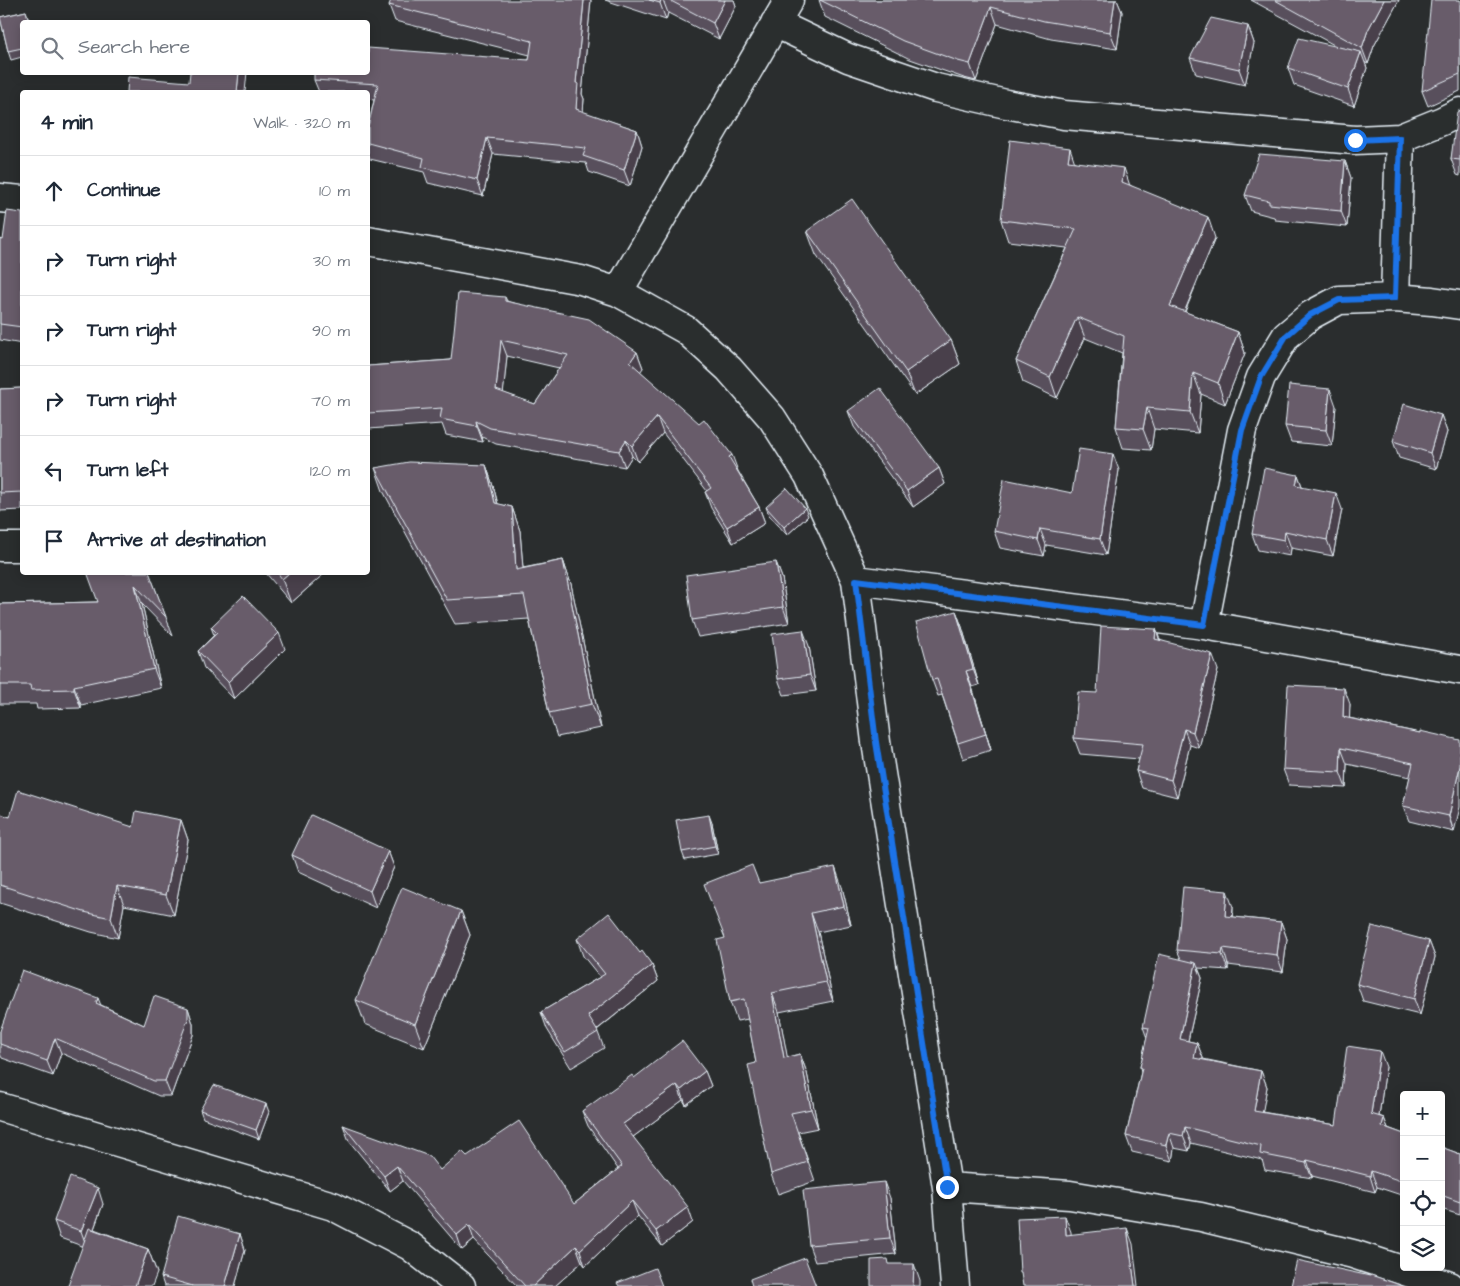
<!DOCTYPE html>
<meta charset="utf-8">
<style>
:root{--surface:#fff;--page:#f2f2f3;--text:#1f2937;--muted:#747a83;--line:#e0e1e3}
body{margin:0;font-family:"Architects Daughter",sans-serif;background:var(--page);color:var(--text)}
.controls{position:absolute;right:15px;bottom:15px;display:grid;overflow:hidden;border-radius:5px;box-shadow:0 2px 12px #0003}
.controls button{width:45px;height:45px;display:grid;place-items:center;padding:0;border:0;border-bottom:1px solid var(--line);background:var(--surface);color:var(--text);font:25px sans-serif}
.stop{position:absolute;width:15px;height:15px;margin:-11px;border:4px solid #1a73e8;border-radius:50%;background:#fff}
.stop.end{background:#1a73e8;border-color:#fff;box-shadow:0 1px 5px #0008}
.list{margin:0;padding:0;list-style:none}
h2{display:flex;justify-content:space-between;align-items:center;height:65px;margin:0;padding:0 20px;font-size:21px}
h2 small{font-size:16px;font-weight:400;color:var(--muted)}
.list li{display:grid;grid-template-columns:32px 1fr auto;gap:15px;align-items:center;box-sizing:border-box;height:70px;padding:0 20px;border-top:1px solid var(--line)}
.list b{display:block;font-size:19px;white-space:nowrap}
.list em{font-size:16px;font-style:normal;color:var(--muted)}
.icon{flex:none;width:28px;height:28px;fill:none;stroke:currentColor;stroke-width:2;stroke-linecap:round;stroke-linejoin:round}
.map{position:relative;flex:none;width:1460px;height:1286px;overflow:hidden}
.search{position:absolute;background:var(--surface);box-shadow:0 2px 12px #0003;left:20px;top:20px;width:350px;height:55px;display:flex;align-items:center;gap:12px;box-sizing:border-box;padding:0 18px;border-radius:5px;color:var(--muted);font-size:19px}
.panel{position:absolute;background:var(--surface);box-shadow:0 2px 12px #0003;left:20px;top:90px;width:350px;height:485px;border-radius:5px}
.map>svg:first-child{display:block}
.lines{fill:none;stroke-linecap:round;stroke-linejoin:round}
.minor-casing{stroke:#e8f1f8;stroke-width:31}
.minor{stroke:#2a2d2e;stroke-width:28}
.wall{fill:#594f5c;stroke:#e8f1f8;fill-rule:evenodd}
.shaded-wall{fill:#49404b;stroke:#e8f1f8}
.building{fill:#685c6b;stroke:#e8f1f8;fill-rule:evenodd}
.route{stroke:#1a73e8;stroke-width:6}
</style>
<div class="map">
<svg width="1460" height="1286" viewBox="0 0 1460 1286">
<rect width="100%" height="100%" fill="#2a2d2e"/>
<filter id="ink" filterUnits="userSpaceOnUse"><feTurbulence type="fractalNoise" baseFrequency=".02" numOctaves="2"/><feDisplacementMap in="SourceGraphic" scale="10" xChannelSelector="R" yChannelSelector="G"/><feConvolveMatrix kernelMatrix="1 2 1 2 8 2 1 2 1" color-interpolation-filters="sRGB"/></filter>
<g filter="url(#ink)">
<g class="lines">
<g class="minor-casing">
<path id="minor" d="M775,23L848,58L936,88L1006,104L1064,115L1355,140L1400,138L1442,121L1460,112
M0,198L22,200
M368,241L581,280L618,292L686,330L729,369L772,418L809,476L856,580L876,742L947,1187L955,1286
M618,292L789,0
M1395,298L1400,138
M0,547H22
M856,580L1204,625L1460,670
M1204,625L1242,430L1261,377L1286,336L1311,315L1339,300L1395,298L1432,301L1460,305
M0,1107L333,1206L410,1246L461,1286
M947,1187L1070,1195L1201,1217L1353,1254L1450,1286"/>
</g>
<use href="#minor" class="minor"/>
</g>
<path class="wall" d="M591,0L582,94L584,99L583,112L637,130L642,146L630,186L589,172L586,163L493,154L483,196L428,183L424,172L370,159L368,153V127L374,100L368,99V92H319L314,80L529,60L530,55L395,21L389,5Z
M605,0H734L736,6L719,39L668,13L666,20Z
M819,0H1117L1122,12L1117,49L1051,39L997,24L976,81L964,78L910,59L825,17Z
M1251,0H1399L1374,46L1368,64L1364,62L1367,68L1354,106L1294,85L1288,68L1336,46Z
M1460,0V91L1428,106L1422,91Z
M26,11L30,22H22V57L11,60L8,51L0,17Z
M1248,26L1254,43L1245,85L1196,74L1190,58Z
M1460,110V176L1457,175L1451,159Z
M1345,161L1351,178L1347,227L1275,220L1274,217L1251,211L1245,195Z
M1075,162L1130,185L1215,238L1185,312L1238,332L1245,353L1225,404L1201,394L1198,433L1154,429L1151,450L1123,448L1116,427L1122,353L1085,338L1057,398L1023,382L1016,361L1067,248L1008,241L1001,220Z
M22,213V344L0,340V239L3,240Z
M807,231L951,340L960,364L915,395L816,255Z
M505,297L507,301L637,352L643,368L640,371L738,471L759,507L765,523L733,543L711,508L705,492L707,491L663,433L638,462L632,456L625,467L496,444L482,437L483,442L446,435L442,424L368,429V366L451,360ZM507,356L559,368L535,404L503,393Z
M22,388V510L0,511V389Z
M1336,406L1332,446L1291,442L1285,426Z
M848,411L939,468L945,484L913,507L854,427Z
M1441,415L1447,432L1436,469L1399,458L1393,441Z
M486,465L494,489L498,504L512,507L520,531L523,568L563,560L571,584L601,728L557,737L549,713L529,619L455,624L383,491L375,468Z
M1119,470L1106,555L1046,545L1044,556L1000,548L994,531Z
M1298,475L1302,486L1342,509L1333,556L1291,548L1290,556L1258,550L1252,534Z
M766,507L808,516L787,535L769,515Z
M776,562L782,578L789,623L698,637L692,620Z
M149,572L173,636L142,604L161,688L81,705V708L37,709L36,704H0V604L98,602Z
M265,572H326L291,603Z
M956,611L962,627L979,685L972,687L991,750L963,759L942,695L938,696L932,680Z
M211,627L285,649L234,699L204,668L198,651L214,635Z
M1156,629L1160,640L1218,670L1199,748L1190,745L1177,797L1142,788L1136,771L1139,759L1080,754L1074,738L1097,693Z
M809,646L816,691L784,695L778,679Z
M1350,704L1349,718L1420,733L1454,832L1409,821L1403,806L1410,777L1347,764L1346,788L1289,785L1283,769Z
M0,814L10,817L133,827L181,820L188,840L174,915L124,905L118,938L91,932L0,903Z
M712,823L718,854L685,860L682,852Z
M388,851L394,867L376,908L298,872L292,855Z
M759,883L842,887L851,925L818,932L833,1001L779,1012L787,1057L800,1054L807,1073L818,1128L798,1132L815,1181L778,1194L771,1174L756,1063L748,1019L737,1021L730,1002L725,938Z
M1233,907V917L1281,922L1287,939L1283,972L1228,965V970L1198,968L1202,978L1188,1041L1197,1043L1203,1058V1059L1261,1071L1267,1087L1262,1112L1336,1125L1386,1067L1379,1116L1384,1118L1388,1128L1404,1134V1196L1377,1187L1375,1192L1312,1176V1178L1265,1170L1262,1160L1191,1143L1189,1151L1174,1148L1172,1161L1132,1152L1126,1136L1141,1072L1140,1067L1147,1038L1143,1027L1181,959L1177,950Z
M461,911L470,935L424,1048L365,1024L356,1000Z
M577,939L640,953L652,965L658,981L597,1030L604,1048L571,1068L547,1029L541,1012L600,977L583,956Z
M1429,941L1435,957L1420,1015L1363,1001L1357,984Z
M101,1005L144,1025L188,1008L193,1024V1035L171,1096H159L61,1053L53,1076L2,1058L0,1054V1031Z
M705,1071L711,1086L686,1105L683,1100L633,1137L693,1222L662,1246L638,1216L585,1266L582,1262L555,1286H517L474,1240L462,1250L403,1181L390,1191L349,1141L343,1125L440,1170L467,1156L574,1204L618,1169L588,1126L582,1111L634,1078Z
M200,1110L269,1112L259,1139L203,1118Z
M1441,1147L1460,1154V1215L1441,1209Z
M890,1198L896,1254L815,1262L809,1245Z
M103,1204L94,1229L148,1249L157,1273L60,1238L54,1221Z
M240,1234L245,1250L235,1286H164L161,1277Z"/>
<path class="shaded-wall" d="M584,0H591L582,94L584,99L582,125L576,109V83Z
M661,0H663L668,13L666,20L660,3Z
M725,0H734L736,6L719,39L713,23Z
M1115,0H1117L1122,12L1117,49L1110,32Z
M1384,0H1399L1374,46L1368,64L1362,48L1368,30Z
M991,7L997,24L976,81L970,64Z
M1248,26L1254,43L1245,85L1239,69Z
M1361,52L1367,68L1354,106L1348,89Z
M239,72H247L245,92H237Z
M637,130L642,146L630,186L624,170Z
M487,138L493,154L483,196L477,180Z
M1070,148L1077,169L1068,161Z
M1345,161L1351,178L1347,227L1341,211Z
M1124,168L1131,189L1122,182Z
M1208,217L1215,238L1178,327L1170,306Z
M1077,317L1085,338L1057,398L1050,377Z
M1238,332L1245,353L1225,404L1218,383Z
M501,340L507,356L502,406L496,390Z
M951,340L960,364L915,395L906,372Z
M637,352L643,368L636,378L630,362Z
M1193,373L1201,394L1198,433L1190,412Z
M1330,389L1336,406L1332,446L1326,430Z
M1147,408L1154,429L1151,450L1143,429Z
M1441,415L1447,432L1436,469L1430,453Z
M657,417L663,433L638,462L632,446Z
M476,421L482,437L483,442L477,426Z
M626,440L632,456L625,467L619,451Z
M1113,454L1119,470L1106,555L1100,539Z
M732,455L738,471L734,473L729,457Z
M486,465L494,489L503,527L495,503Z
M939,468L945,484L913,507L907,491Z
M1298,475L1304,492L1296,485Z
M1336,493L1342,509L1333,556L1327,540Z
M512,507L520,531L525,593L516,570Z
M759,507L765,523L733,543L727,527Z
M805,508L808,516L787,535L784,527Z
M1040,529L1046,545L1044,556L1038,540Z
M1285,531L1291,548L1290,556L1284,540Z
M563,560L571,584L601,728L592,704Z
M776,562L782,578L789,623L783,607Z
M290,572H326L291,603L282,579Z
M135,585L142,604L161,688L154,669Z
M956,611L962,627L979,685L973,669Z
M1156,629L1161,645L1155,639Z
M803,630L809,646L816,691L810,675Z
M279,633L285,649L234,699L228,682Z
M1212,654L1218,670L1199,748L1193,732Z
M966,671L972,687L991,750L986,734Z
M74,686L81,705V708L74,689Z
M1344,688L1350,704L1349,733L1343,717Z
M1184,729L1190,745L1177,797L1171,780Z
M1341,748L1347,764L1346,788L1340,772Z
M1460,766V807L1454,832L1449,816Z
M709,815L712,823L718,854L715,846Z
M181,820L188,840L174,915L166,895Z
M388,851L394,867L376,908L370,891Z
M835,867L842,887L851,925L844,906Z
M117,886L124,905L118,938L111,918Z
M1227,891L1233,907L1231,932L1225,916Z
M461,911L470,935L424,1048L415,1024Z
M811,913L818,932L833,1001L826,982Z
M1281,922L1287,939L1283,972L1277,955Z
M1429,941L1435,957L1420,1015L1414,999Z
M1223,948L1228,965V970L1222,954Z
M1196,963L1202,978L1185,1054L1180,1039Z
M652,965L658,981L594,1032L588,1016Z
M772,993L779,1012L791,1077L784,1058Z
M98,998L104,1013L96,1003Z
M188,1008L193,1024V1035L171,1096L165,1081Z
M55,1038L61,1053L53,1076L47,1061Z
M1197,1043L1203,1058L1199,1073L1194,1058Z
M1380,1051L1386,1067L1377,1130L1371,1114Z
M800,1054L807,1073L818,1128L811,1109Z
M705,1071L711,1086L686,1105L681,1090Z
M1261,1071L1267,1087L1260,1126L1254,1111Z
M677,1085L683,1100L629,1140L623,1124Z
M266,1104L269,1112L259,1139L256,1130Z
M1384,1118L1390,1133L1382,1126Z
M1185,1127L1191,1143L1189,1151L1183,1136Z
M1169,1133L1174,1148L1172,1161L1166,1145Z
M1307,1160L1312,1176V1178L1306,1163Z
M397,1166L403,1181L390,1191L384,1176Z
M1371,1171L1377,1187L1375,1192L1370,1176Z
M884,1182L890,1198L896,1254L890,1238Z
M98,1188L103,1204L87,1248L81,1231Z
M632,1201L638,1216L585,1266L580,1250Z
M688,1207L693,1222L662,1246L656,1231Z
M1065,1216L1071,1232L1072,1251L1066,1235Z
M469,1225L474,1240L462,1250L457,1235Z
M1127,1228L1133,1244L1138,1286H1135Z
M240,1234L245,1250L235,1286H225Z
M576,1246L582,1262L555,1286H533Z
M148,1249L157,1273L152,1286H135Z
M914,1264L920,1281V1286H913Z"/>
<path class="building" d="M391,0H584L576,83H578L576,109L637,130L624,170L583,156L586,148L487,138L477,180L422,167L424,158L368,143V127L378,84L314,80V72H368V48L529,60L532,41L389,5Z
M649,0H661L660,3Z
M669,0H725L713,23Z
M820,0H1115L1110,32L1044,21L991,7L970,64L958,61L903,41Z
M1275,0H1384L1368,30L1362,48Z
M1431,0H1460V74L1422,91Z
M26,11L29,22H22V48L8,51L0,17Z
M1211,18L1248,26L1239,69L1190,58Z
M1299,38L1361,52L1348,89L1288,68Z
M190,72H239L237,92H127L128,77L189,82Z
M1460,110V160L1451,159L1457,112Z
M1010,140L1070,148L1068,161L1124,168L1122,182L1208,217L1170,306L1238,332L1218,383L1193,373L1190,412L1147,408L1143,429L1116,427L1124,336L1077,317L1050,377L1016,361L1076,229L1001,220Z
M1259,154L1345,161L1341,211L1269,204V201L1245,195Z
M852,199L951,340L906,372L807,231Z
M7,211L22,213V327L0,324V239L3,240Z
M458,293L505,297V301L589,319L637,352L630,362L699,423L704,419L732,455L729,457L759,507L727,527L705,492L711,488L657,417L632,446L626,440L619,451L490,428L476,421L477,426L440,419L442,408L368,413V366L451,360ZM501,340L568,355L535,404L496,390Z
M1289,385L1330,389L1326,430L1285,426Z
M22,388V492L0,493V389Z
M880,388L939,468L907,491L848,411Z
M1404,404L1441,415L1430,453L1393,441Z
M1079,449L1113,454L1100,539L1040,529L1038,540L994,531L1004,479L1072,493Z
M409,462L486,465L495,503L512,507L516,570L563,560L592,704L549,713L524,595L447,600L375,468Z
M1264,468L1298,475L1296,485L1336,493L1327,540L1285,531L1284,540L1252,534Z
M787,488L805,508L784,527L766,507Z
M776,562L783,607L692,620L686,575Z
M87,572H149L166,617L135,585L154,669L74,686V689L31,690L30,685H0V604L98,602Z
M277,572H290L282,579Z
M243,596L279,633L228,682L198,651L217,633L211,627Z
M956,611L973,669L966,671L986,734L958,743L937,679L932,680L916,622Z
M1101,626L1156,629L1155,639L1212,654L1193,732L1184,729L1171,780L1136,771L1143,744L1074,738L1078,692L1097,693Z
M803,630L810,675L778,679L772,634Z
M1288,685L1344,688L1343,717L1420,733V731L1460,740V766L1449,816L1403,806L1413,763L1341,748L1340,772L1283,769Z
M18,790L133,827L136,811L181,820L166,895L117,886L111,918L84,912L0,885V814L10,817Z
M311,815L388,851L370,891L292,855Z
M709,815L715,846L682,852L676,820Z
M752,865L759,883L835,867L844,906L811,913L826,982L772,993L784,1058L800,1054L811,1109L791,1113L808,1162L771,1174L748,1065L756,1063L744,999L730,1002L717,940L725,938L704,884Z
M402,887L461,911L415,1024L356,1000Z
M1183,887L1227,891L1225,916L1281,922L1277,955L1223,948L1222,954L1177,950Z
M609,913L640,953L642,951L652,965L588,1016L598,1032L565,1052L541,1012L605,974L577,939Z
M1372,926L1429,941L1414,999L1357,984Z
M1159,954L1196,963L1180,1039L1197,1043L1194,1058L1261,1071L1254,1111L1336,1125L1347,1046L1380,1051L1371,1114L1384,1118L1382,1126L1404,1134V1182L1371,1171L1370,1176L1307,1160L1306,1163L1260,1154L1261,1146L1185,1127L1183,1136L1169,1133L1166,1145L1126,1136L1142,1068L1140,1067L1149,1028L1143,1027Z
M22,970L98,998L96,1003L144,1025L154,996L188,1008V1019L165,1081H154L55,1038L47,1061L0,1044V1031Z
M682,1041L705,1071L681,1090L677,1085L623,1124L688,1207L656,1231L632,1201L580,1250L576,1246L533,1286H525L469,1225L457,1235L397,1166L384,1176L343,1125L429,1156L440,1170L462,1151L467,1156L519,1121L574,1204L622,1166L582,1111L632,1075L634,1078Z
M214,1085L266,1104L256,1130L200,1110Z
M1441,1147L1460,1154V1202L1441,1195Z
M70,1177L98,1188L81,1231L54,1221Z
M884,1182L890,1238L809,1245L803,1190Z
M178,1216L240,1234L225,1286H193L161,1277Z
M1065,1216L1066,1235L1127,1228L1135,1286H1023L1021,1273H1020L1017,1218Z
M89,1228L148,1249L135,1286H68Z
M805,1258L816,1286H752L750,1279Z
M888,1259L889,1264H914L913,1286H871V1260Z
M1297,1260L1370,1276L1371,1275L1403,1286H1291Z
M655,1268L662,1286H619L617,1283Z"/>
</g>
<g class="lines" filter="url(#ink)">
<path class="route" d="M947,1187L876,742L856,580L1204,625L1242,430L1261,377L1286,336L1310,315L1339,300L1395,298L1400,138L1355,140"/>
</g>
</svg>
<div class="controls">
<button>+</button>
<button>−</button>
<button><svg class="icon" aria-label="locate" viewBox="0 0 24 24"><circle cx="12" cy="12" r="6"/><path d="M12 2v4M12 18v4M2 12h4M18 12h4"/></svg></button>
<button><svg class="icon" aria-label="layers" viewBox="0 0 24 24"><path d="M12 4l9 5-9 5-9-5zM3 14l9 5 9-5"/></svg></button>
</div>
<div class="stop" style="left:1355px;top:140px"></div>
<div class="stop end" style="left:947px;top:1187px"></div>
<div class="search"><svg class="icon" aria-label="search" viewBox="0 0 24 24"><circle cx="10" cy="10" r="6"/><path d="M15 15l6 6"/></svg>Search here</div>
<section class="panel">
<h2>4 min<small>Walk · 320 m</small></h2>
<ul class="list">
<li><svg class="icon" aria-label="ahead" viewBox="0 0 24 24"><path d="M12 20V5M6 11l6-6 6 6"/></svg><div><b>Continue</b></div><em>10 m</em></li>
<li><svg class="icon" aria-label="right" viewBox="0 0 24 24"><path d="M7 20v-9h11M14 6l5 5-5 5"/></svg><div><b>Turn right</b></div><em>30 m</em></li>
<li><svg class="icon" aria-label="right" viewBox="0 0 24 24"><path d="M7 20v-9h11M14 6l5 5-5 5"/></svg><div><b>Turn right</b></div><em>90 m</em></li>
<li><svg class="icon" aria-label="right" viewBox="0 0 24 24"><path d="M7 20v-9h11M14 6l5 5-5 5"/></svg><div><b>Turn right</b></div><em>70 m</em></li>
<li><svg class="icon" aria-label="left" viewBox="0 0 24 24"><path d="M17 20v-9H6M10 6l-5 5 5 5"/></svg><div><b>Turn left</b></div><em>120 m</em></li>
<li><svg class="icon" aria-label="arrive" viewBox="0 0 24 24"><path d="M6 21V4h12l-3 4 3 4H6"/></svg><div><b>Arrive at destination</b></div></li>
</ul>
</section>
</div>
